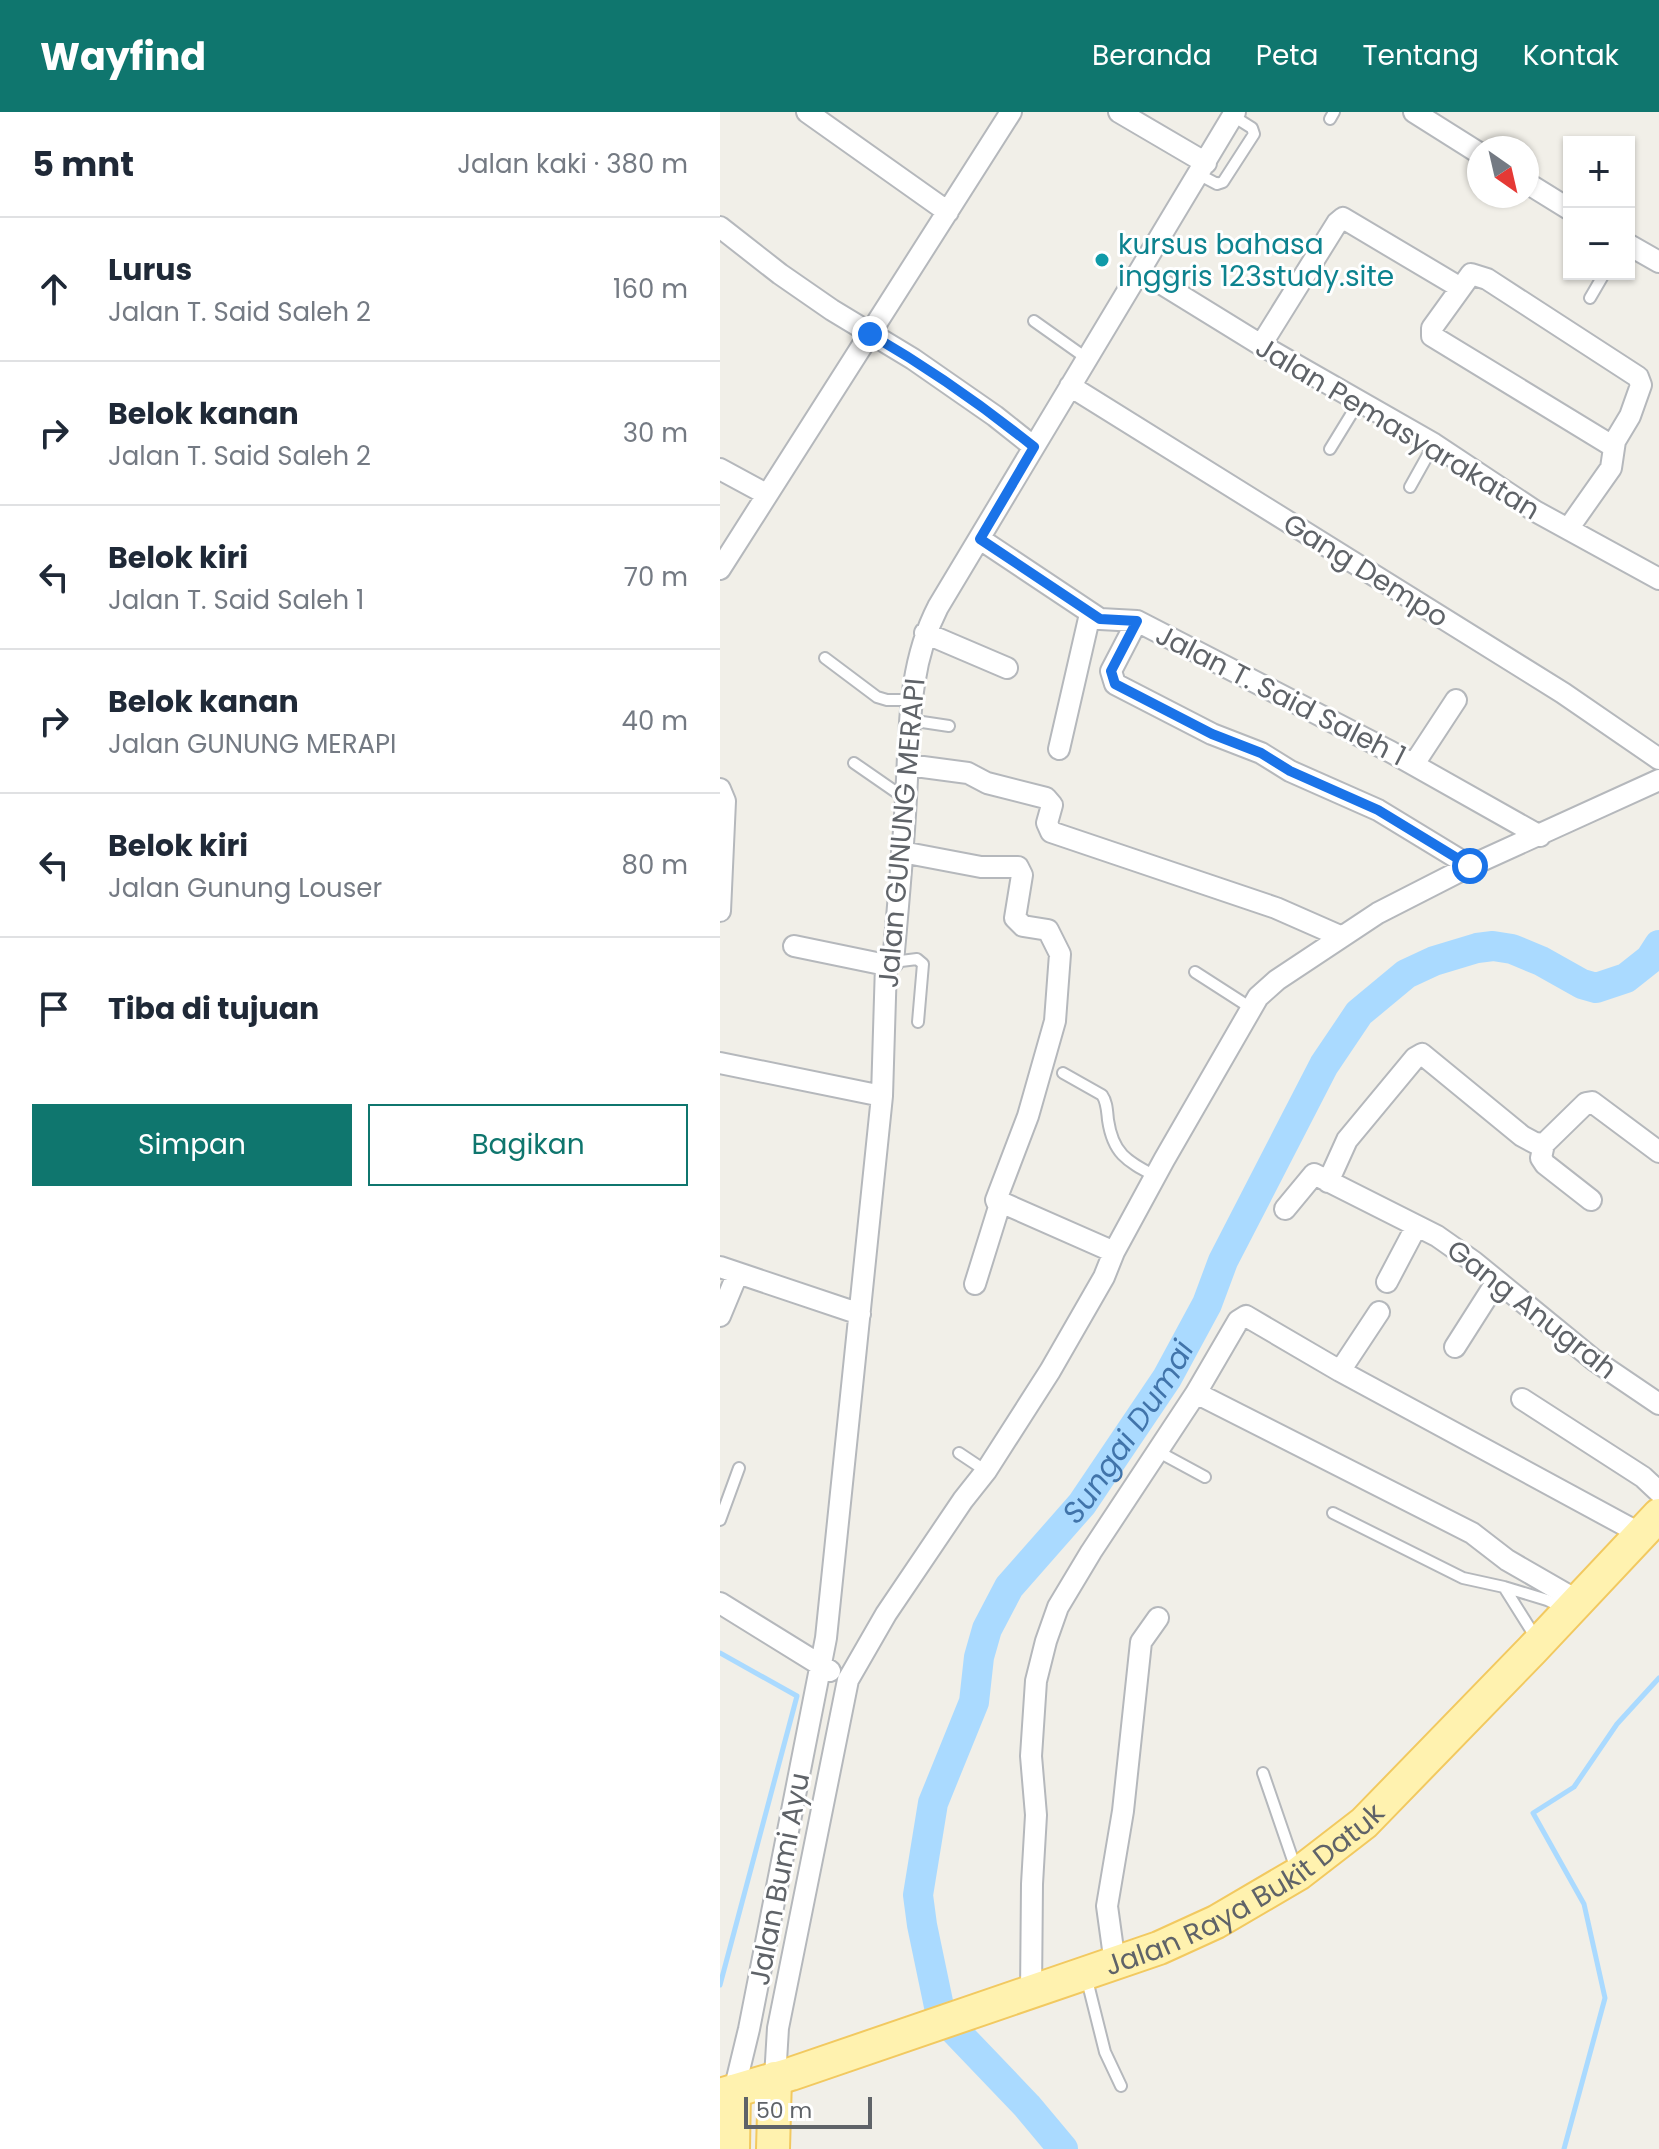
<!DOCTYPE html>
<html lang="id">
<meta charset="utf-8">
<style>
:root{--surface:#fff;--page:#f2f2f3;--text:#1f2937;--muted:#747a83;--line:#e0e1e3;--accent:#0f766e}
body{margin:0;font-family:Poppins,sans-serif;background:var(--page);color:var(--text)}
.controls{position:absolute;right:24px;top:24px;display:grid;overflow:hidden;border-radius:0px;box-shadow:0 2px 6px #0004}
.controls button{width:72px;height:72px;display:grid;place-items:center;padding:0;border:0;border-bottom:2px solid var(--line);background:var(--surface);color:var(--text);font:40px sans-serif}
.compass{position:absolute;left:747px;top:24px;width:72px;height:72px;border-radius:50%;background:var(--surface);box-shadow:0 2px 6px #0004;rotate:146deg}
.scale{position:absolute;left:24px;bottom:20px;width:128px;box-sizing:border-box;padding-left:8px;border:4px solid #5f6368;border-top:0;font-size:22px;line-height:28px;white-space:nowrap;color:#5f6368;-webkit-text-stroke:6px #fff;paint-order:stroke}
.stop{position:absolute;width:24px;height:24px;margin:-18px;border:6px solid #1a73e8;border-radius:50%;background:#fff}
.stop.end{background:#1a73e8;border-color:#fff;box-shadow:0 2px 8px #0008}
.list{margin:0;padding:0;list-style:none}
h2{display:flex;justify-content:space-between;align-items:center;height:104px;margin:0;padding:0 32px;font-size:34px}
h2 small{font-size:26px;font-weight:400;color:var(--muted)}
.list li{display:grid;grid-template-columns:52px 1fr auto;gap:24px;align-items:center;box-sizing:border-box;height:144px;padding:0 32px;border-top:2px solid var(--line)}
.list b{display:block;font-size:30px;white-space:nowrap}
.list p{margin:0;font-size:26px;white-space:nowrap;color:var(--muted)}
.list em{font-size:26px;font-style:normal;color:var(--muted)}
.actions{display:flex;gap:16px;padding:24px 32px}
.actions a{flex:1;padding:18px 0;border:2px solid var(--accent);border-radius:0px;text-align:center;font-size:28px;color:var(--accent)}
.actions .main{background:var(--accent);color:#fff}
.icon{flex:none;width:44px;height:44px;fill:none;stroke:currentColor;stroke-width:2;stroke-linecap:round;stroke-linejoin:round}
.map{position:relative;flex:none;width:939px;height:2037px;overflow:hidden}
header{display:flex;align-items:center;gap:48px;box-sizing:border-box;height:112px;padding:0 40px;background:var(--accent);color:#fff}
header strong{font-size:38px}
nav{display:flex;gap:44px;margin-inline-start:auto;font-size:28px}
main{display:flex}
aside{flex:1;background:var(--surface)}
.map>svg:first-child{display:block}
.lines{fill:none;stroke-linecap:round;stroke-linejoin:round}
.stream{stroke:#aadaff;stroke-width:5}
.river{stroke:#aadaff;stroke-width:30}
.lane-casing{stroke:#b5b8bc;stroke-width:14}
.street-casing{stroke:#b5b8bc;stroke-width:24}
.primary-casing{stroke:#f2c960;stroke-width:36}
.lane{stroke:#fff;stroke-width:10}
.street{stroke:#fff;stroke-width:20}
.primary{stroke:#fff2af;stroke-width:32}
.route{stroke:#1a73e8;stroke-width:10}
.culture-dot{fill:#0f9aa8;stroke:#fff;stroke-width:3}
.labels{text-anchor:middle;stroke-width:6;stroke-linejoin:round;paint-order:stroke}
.culture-label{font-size:28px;fill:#0d838f;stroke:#fff;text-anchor:start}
.street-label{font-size:28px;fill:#5f6368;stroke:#fff}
.water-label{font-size:30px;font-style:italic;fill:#4174aa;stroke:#fff}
</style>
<header>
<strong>Wayfind</strong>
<nav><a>Beranda</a><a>Peta</a><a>Tentang</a><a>Kontak</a></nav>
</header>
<main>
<aside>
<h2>5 mnt<small>Jalan kaki · 380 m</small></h2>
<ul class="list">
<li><svg class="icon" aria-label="ahead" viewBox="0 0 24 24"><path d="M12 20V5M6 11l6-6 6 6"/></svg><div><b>Lurus</b><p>Jalan T. Said Saleh 2</p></div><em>160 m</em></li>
<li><svg class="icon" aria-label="right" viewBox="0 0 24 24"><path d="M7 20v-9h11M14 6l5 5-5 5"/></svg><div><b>Belok kanan</b><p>Jalan T. Said Saleh 2</p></div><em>30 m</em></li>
<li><svg class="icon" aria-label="left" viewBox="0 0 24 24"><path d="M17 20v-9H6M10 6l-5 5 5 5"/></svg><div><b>Belok kiri</b><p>Jalan T. Said Saleh 1</p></div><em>70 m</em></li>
<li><svg class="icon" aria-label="right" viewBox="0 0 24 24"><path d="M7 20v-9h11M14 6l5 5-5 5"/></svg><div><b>Belok kanan</b><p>Jalan GUNUNG MERAPI</p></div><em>40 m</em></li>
<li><svg class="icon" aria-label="left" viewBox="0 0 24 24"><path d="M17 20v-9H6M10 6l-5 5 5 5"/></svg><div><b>Belok kiri</b><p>Jalan Gunung Louser</p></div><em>80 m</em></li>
<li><svg class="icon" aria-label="arrive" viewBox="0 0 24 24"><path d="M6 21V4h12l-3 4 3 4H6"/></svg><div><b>Tiba di tujuan</b></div></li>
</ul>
<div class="actions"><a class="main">Simpan</a><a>Bagikan</a></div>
</aside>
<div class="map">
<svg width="939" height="2037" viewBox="0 0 939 2037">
<rect width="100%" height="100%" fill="#f1efe8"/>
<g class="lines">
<path class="stream" d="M0,1541L77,1584L0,1873
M844,2037L885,1886L864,1792L813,1701L854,1675L897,1612L939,1566"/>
<path class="river" id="s1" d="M343,2037L307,1994L221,1904L202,1813L198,1783L213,1691L254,1590L259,1545L267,1517L289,1475L362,1392L447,1266L487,1192L503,1149L604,953L639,901L686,862L714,849L757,836L773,834L792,837L821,849L862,872L876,876L906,866L930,847L939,833"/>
<g class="lane-casing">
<path id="lane" d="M610,7L614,0
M478,62L497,72L503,70L534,22L532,16L513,4
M870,186L884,162
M314,209L369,248
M610,337L640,288
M690,375L714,332
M105,546L157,585L167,588H192
M189,608L229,614
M134,651L186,687
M173,850L197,847L203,852L198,910
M475,860L531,896
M343,961L382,983C387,990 387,999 388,1008C393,1042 407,1049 435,1064
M437,1339L485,1365
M239,1341L266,1359
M613,1401L743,1466L784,1475L816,1526
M0,1408L19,1356
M784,1475L827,1488L846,1497
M543,1661L576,1757
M366,1864L385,1940L401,1974"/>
</g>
<g class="street-casing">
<path id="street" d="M87,0L228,100
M399,0L486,51
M694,0L759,41
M807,71L849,97
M0,115L60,162L112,198L193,247L275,304L314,335
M909,133L939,150
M421,159L541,233L714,332L815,399L939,467
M541,233L617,111L623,106L739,175
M350,274L843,581L939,647
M0,357L46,382
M848,417L891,356L895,329L910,304L921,273L918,265L767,167L751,162L712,216V224L894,335
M260,427L380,507L417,509L671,640L820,724
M0,457L291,0
M417,509L391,559L395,572L492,622L541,641L570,659L658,698L750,754
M205,521L287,556
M339,637L370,502
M694,652L736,588
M188,653L248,661L267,671L326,686L332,693L327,711L331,720L556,796L622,825
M0,677L5,689L0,799
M182,740L261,755H298L302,763L295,806L303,814L328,818L340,842L335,909L308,1004L276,1088L279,1095L255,1172
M74,834L166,853
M0,951L162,984
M824,1032L821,1046L825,1052L871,1088
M608,1070L627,1028L695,946L702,942L802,1024L815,1031L824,1032L866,991L872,990L939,1040
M276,1088L394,1140
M565,1097L594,1062L717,1124L754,1150L874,1248L939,1292
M0,1155L140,1202
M667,1170L696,1115
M0,1204L17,1163
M735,1235L777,1169
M620,1259L659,1200
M476,1281L752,1421L787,1448L858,1489
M802,1287L923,1365L939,1380
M0,1491L110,1559
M395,1852L387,1794L403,1699L421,1530L438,1506
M311,1881L312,1772L316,1703L311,1644L316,1569L326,1529L338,1495L371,1440L476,1281L518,1209L526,1204L620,1259L921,1422
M55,1966L58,1916L128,1568L166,1502L243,1388L266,1359L330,1259L384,1165L394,1140L444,1048L538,885L557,868L658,801L750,754L939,668
M14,1979L29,1917L106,1526L162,984L166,853L173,850C178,796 183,741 186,686C190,620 187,555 218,495L515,0"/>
</g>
<g class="primary-casing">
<g id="primary">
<path id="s2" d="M0,1983L71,1962L439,1836L496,1810L578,1762L644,1711L812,1538L939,1403"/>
<path d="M13,2037L14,1979"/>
<path d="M53,2037L55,1966"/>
</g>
</g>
<use href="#lane" class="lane"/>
<use href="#street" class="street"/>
<use href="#primary" class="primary"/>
</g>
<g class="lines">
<path class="route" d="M150,222C207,255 262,293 314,335L260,427L380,507L417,509L391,559L395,572L492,622L541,641L570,659L658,698L750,754"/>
</g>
<circle class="culture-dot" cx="382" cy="148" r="8"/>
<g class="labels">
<g class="culture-label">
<text x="398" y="142">kursus bahasa<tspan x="398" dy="32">inggris 123study.site</tspan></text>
</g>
<g class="street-label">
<text transform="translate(678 316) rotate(31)" y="10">Jalan Pemasyarakatan</text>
<text transform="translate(646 458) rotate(32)" y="10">Gang Dempo</text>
<text transform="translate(561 583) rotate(27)" y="10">Jalan T. Said Saleh 1</text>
<text transform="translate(181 721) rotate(-85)" y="10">Jalan GUNUNG MERAPI</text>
<text transform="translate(812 1197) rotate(38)" y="10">Gang Anugrah</text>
<text transform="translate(59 1767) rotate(-79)" y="10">Jalan Bumi Ayu</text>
<text dy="10" stroke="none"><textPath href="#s2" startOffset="566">Jalan Raya Bukit Datuk</textPath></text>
</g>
<g class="water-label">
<text dy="10" stroke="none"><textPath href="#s1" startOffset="824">Sungai Dumai</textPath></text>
</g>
</g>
</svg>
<div class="controls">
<button>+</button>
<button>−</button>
</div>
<svg class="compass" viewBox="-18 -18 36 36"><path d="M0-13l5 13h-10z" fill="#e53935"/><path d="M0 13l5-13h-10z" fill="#747a83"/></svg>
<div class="scale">50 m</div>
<div class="stop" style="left:750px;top:754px"></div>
<div class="stop end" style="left:150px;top:222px"></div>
</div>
</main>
